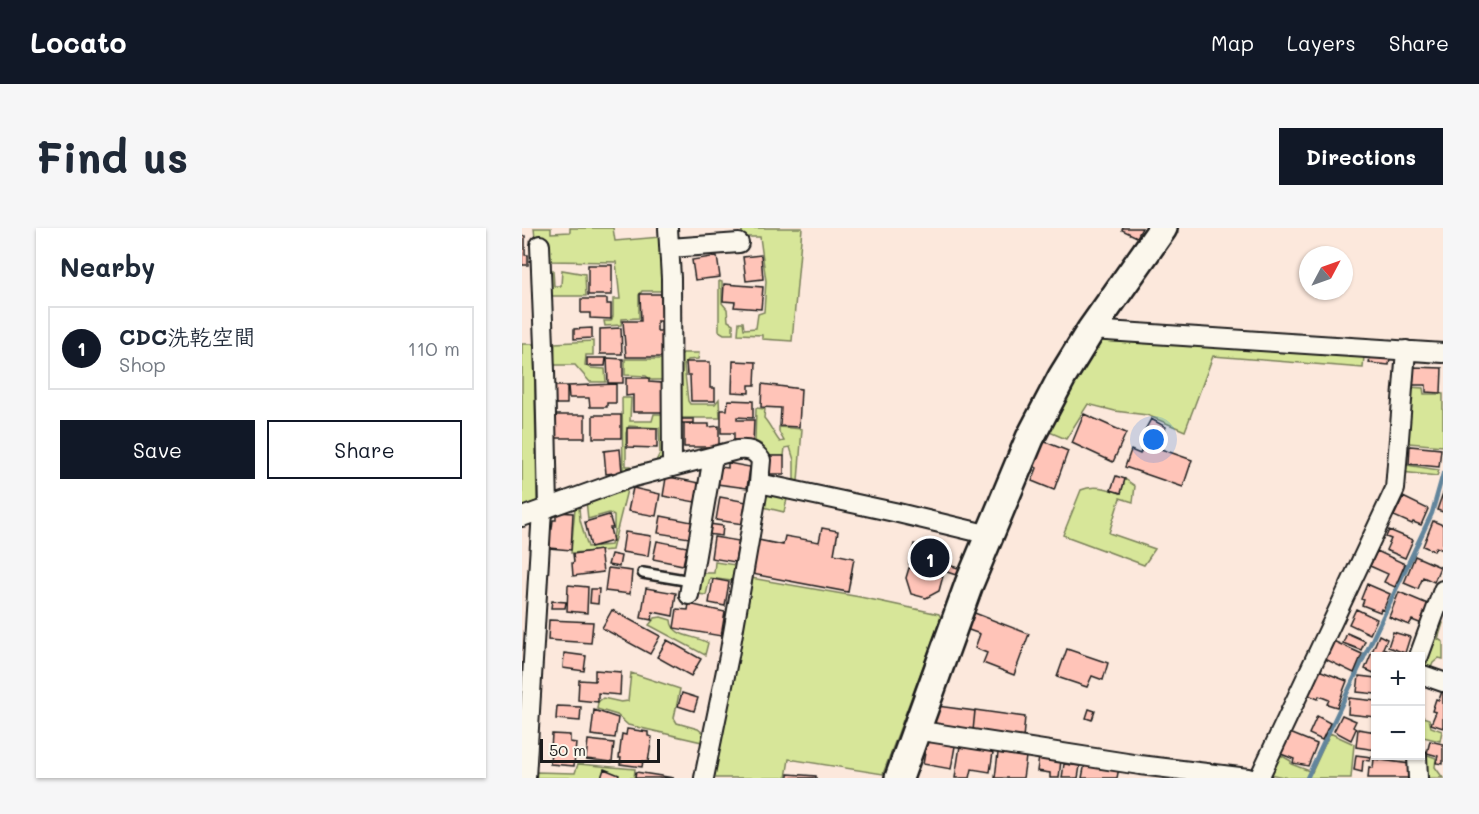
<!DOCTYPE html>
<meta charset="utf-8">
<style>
:root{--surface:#fff;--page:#f6f6f7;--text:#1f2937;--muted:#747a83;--line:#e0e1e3;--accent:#111827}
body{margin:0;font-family:Mali,"Klee One",sans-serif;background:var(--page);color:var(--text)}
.controls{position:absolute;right:18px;bottom:18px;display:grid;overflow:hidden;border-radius:0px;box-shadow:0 2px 4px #0004}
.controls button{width:54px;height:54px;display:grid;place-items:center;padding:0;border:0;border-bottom:2px solid var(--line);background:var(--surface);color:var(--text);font:30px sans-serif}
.compass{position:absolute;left:777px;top:18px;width:54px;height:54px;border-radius:50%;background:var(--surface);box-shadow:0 2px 4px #0004;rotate:49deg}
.scale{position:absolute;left:18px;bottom:15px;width:120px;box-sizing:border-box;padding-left:6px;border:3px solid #1c1c1c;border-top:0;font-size:16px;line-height:21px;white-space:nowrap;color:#1c1c1c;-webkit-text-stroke:4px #fbf7ec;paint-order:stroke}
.you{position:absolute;left:632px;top:212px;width:21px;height:21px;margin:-15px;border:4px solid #fff;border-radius:50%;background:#1a73e8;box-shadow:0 0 0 9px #1a73e833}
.badge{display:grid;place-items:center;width:39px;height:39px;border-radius:50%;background:var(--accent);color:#fff;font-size:20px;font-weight:700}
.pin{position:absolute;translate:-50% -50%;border:3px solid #fff;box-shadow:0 2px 6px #0006}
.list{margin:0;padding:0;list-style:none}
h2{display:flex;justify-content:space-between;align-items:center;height:78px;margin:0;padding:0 24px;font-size:26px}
h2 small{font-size:20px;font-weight:400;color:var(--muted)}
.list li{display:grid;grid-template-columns:39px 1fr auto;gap:18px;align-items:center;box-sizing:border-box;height:84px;margin:0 12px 12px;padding:0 12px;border:2px solid var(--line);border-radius:0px}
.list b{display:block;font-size:22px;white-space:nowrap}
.list p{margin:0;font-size:20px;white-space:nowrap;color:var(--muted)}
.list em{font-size:20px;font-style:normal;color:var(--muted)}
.actions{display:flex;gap:12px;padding:18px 24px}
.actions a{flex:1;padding:14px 0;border:2px solid var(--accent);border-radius:0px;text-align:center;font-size:21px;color:var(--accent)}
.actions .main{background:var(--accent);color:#fff}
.map{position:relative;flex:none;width:921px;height:550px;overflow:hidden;border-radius:0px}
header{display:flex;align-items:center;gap:36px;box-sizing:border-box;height:84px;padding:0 30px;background:var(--accent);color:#fff}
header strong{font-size:28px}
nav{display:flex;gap:33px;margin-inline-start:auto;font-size:21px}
.intro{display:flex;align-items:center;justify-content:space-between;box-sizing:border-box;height:144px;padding:0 36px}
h1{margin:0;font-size:42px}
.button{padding:15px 27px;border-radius:0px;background:var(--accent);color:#fff;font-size:21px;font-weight:700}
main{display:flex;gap:36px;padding:0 36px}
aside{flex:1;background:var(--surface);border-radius:0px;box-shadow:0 2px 4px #0004}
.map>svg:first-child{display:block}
.green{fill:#d7e699;stroke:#7a815a;stroke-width:1.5}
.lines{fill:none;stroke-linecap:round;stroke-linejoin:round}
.stream{stroke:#62859c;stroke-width:4.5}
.building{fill:#ffc4b8;stroke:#1c1c1c;stroke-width:1.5}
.lane-casing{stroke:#1c1c1c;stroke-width:14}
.street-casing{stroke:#1c1c1c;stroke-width:22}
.secondary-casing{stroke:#1c1c1c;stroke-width:32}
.lane{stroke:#fbf7ec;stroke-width:9}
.street{stroke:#fbf7ec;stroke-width:18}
.secondary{stroke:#fbf7ec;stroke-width:27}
</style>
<header>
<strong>Locato</strong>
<nav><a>Map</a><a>Layers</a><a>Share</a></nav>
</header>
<div class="intro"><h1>Find us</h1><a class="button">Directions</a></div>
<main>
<aside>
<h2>Nearby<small></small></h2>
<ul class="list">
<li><span class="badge">1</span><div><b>CDC洗乾空間</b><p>Shop</p></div><em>110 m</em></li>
</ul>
<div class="actions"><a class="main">Save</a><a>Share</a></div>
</aside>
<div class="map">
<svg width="921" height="550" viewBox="0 0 921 550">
<rect width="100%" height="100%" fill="#fce8dc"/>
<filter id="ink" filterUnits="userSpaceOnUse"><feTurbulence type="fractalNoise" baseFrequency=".0167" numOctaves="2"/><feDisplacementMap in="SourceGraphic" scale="12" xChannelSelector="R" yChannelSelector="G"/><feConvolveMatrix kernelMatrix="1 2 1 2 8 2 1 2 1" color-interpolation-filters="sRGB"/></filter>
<g filter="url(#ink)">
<path class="green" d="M12,0H29V5L48,4V0H91L93,13L138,9L141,63H120L117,67V90L100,91L99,97L83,98L82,93H89L91,88V71H98L94,34L25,33L13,10Z
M220,0H280L270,113L240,111V107L216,106L217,94H221L222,101L234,100L236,86L242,84L244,53L238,9H220Z
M31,42L32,58H39L40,42L63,46L64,68H27L26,43Z
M197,53L200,54V75L205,81L206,93L211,96V106H202L197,103Z
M577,110L842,128L841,140L691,128L663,203L625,187L593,183L566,176L544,211L525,203Z
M71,113V127H64L63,137L68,140L83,141L84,154H68L53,137H32L33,115Z
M0,116H12L15,273L0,279Z
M161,125H177L176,131L166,132L162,137L166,173L168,176H193L197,171L198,190H157V129Z
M103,131H141L142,152H129L124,148L103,147Z
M886,159L901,160L902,166H921V218L887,215L885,237L917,242L915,248L880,244Z
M100,170H109L108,193H130L132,186H142V229L136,237L116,242V237L134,233L138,225L137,200L107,198L104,205V238H109L108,244L101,247Z
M234,180L243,181L242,190C249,198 252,207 258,214L262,213L257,204V199L280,201L276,253L272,252V232L268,219L263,220L262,228H246L239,216L233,213Z
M603,251L613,258L611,274L598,270L587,305L633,321L622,337L541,307L559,262C572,256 586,261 599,265Z
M106,258L90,322L49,325L53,280L57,279L58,292L66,319L89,317L92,304V288L87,285L66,291L64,272Z
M251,264L304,275V279L265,271L262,284L241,279L243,269Z
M193,334L214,337L210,353L188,350L184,367L175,366L179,345H192Z
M229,350L338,369L417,386L419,390L361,546L267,531L264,550H190Z
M139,389L149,392C150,410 174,407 186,415L183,427L127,397L133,390Z
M917,394L921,395L916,411L921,414V431L917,430L911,435L907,444L903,443L901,437Z
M109,445L158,461L152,490L155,495L176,501L182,506L180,514L106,497L95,487L75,481L76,474L81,470L99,474L106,473Z
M901,489L907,491L909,499L920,503L918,513L901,509Z
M808,505L832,516L829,550H766L747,546L755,525L769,533V536L790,544Z
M903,526L914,530L913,539L921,550H904Z
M56,536L113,541L112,550H13V544L53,545Z"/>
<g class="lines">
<path class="stream" d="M785,550L910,285L921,246"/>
</g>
<path class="building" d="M601,0H620L615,9L600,2Z
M0,8H3V27H6V37H0Z
M239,27L241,51L224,53L221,29Z
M195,28L198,49L173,52L170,32Z
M66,37H90V67H66Z
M202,56L241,59L239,81L212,79L213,74L201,73Z
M118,66H139L140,93H135V103H140L141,129H104L101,93H119Z
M59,71H85V76H89V91L68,90V85H59Z
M70,100V110L52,111V101Z
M99,100L100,126H78V101Z
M848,128L868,130L867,137L847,135Z
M65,130H84L83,138H65Z
M85,130L101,131V155H86Z
M211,133L234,134L233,157H227V165L210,164Z
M164,134H188V160H193V173H169L168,147H165Z
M890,139L920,140L919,165L904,164V157H890Z
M104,150H127V154L140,155V184H111V167L104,168Z
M94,156V175H85V179H68L67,170H47L46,158Z
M240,156L279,161L277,199L258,198L259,180L239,179Z
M33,158H45V176H33Z
M206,172L231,173V190L215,189V192H232L231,215L212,214V205H199V182H205Z
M562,186L604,205L591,234L550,215Z
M34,187H63V210H34Z
M71,187H99V210H71Z
M157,191H172V195H157Z
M629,191L644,199L639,210L623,202Z
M162,196H187V199L197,198V219H162Z
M105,200H135V220L105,219Z
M521,213L546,223L532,262L510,253L515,240L512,238Z
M622,215L670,232L661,259L603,239L609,222L618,226Z
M888,218L919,221L917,239L887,236Z
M98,221L100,244L84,246L82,223Z
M246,228H262V246H246Z
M206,235L228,239L225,260L195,256L198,239L206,240Z
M594,248L603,251L599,265L589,262Z
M147,249L177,255L173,274L141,268L144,250Z
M111,260L138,266L134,288L106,283Z
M921,265V284L915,282Z
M198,269L225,274L221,296L194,292Z
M881,269L906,281L899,297L891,294L890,296L872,288Z
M34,284L51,285L49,322L27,320L28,301H30L31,292H34Z
M87,287L91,300H88L91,313L69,319L63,294Z
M139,288L170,294L167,310L136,305Z
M911,293L921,297V322L914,319L912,323L901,318Z
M187,296L201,298L200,308L185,306Z
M300,300L316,303L312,326L332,330L326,364L230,346L236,312L261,317L263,308L297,314Z
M867,302L891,312L883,330L864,322L869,311L864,309Z
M103,304L129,308L126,328L100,324Z
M192,309L217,313L213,334L189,330Z
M135,313L165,319L161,337L131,331Z
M392,316L427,324L422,344L387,336Z
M78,322L81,344L51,348L50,335L52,334L51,326Z
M855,323L883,336L873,359L862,354L866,346L848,338Z
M89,326L99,328L97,339L86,337Z
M893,328L918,339L912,354L901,349L896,361L882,355Z
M427,337L439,341L437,348L425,344Z
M86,340L110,343L108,366L83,363Z
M387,340L421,348L417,363L404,370L389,366L384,350Z
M191,351L207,354L203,378L187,375Z
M845,356L868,366L861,382L859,381L858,384L840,377L842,372L839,371Z
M46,357L66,359L65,385L45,383Z
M124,360L154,365L151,388L131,384L130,392L119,390Z
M69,361H77L76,376L68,375Z
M877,364L908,377L900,396L890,392L887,397L867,389Z
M30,373L44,374L43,380H29Z
M167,376L203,384L199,408L152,400L155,381L166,382Z
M834,381L855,391L848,406L827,396Z
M90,382L138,408L128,426L80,400Z
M450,384L507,406L492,447L461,435L465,425L453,420L458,406L444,401Z
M27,392L71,394L69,415L26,412Z
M871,404L888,409L883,425L866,419Z
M825,405L843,413L839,422L821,415Z
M857,407L865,411L861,420L870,424L867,428H854V446L843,441Z
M145,412L179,431L169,448L135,429Z
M809,412L840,426L832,445L801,430Z
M545,421L586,435L581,452L570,448L565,459L535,449Z
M42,425L64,428L62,443L41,440Z
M794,441L825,453L815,479L805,476L807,472L797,468L796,471L784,466Z
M73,442L99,444L98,467L76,465V474L56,472L57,452L73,453Z
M837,448L854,450V466L835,464Z
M920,463H921V500L909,496L914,484L910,483L914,471L917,472Z
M160,465L176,470L172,483L156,478Z
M827,470L854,473V489L826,486Z
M35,478L59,479L58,493L34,491Z
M415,478L453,483L451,503L412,498Z
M567,481L573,483L570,492L564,490Z
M72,482L96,490L93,510L69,507Z
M453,482L503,489L501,510L451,503Z
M820,487L834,493L831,499L834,501L829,512L812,503Z
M795,488L808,495L800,512L787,506Z
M105,501L126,504V508L130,509L126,534L121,533L120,539L98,536L99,530H97L100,506L104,507Z
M836,501L854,504V522L834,519Z
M768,505L795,516L786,538L771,535L772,531L759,526Z
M30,506L48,507V514L54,515L52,538L28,536Z
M66,512L92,515L90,534L64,531Z
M405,513L433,518L429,541L401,536Z
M908,513L921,516V536L914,535L916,528L905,525Z
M438,518L471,524L468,544L450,541L448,550H433Z
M476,525L504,529L501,550H473Z
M834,527L849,529L848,533L841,532L840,544L832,542Z
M517,529L539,532L537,550H528V545L515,543Z
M852,531L888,536L886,550H846L847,539L851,540Z
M563,535L597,540L595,550H560Z
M542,536L558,538L556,550H540Z
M82,541L97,547L96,550H79Z
M114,544L152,550H113Z
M266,546L294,548V550H266Z"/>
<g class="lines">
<g class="lane-casing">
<path id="lane" d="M121,345L169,353"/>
</g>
<g class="street-casing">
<path id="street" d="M146,0L149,50L150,239
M18,17L23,143L26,280
M148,20L217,15
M569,102L921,125
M237,255L372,284L468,307
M0,289L108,250L215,222C227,221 232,222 239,232L237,255L207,428L182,550
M167,367L191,229
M897,428L921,362
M898,446L921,454
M393,502L618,537L726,550
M895,528L896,550
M4,550L20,282
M737,550L873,261L884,122"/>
</g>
<g class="secondary-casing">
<path id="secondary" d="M377,550L447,356L508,210L540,149L569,102L641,0"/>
</g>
<use href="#lane" class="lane"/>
<use href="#street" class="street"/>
<use href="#secondary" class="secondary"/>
</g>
</g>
</svg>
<div class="controls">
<button>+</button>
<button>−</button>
</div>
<svg class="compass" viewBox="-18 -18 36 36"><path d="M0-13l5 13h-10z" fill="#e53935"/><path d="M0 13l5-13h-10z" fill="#747a83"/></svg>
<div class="scale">50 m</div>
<div class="you"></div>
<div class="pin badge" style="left:408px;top:330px">1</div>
</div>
</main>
